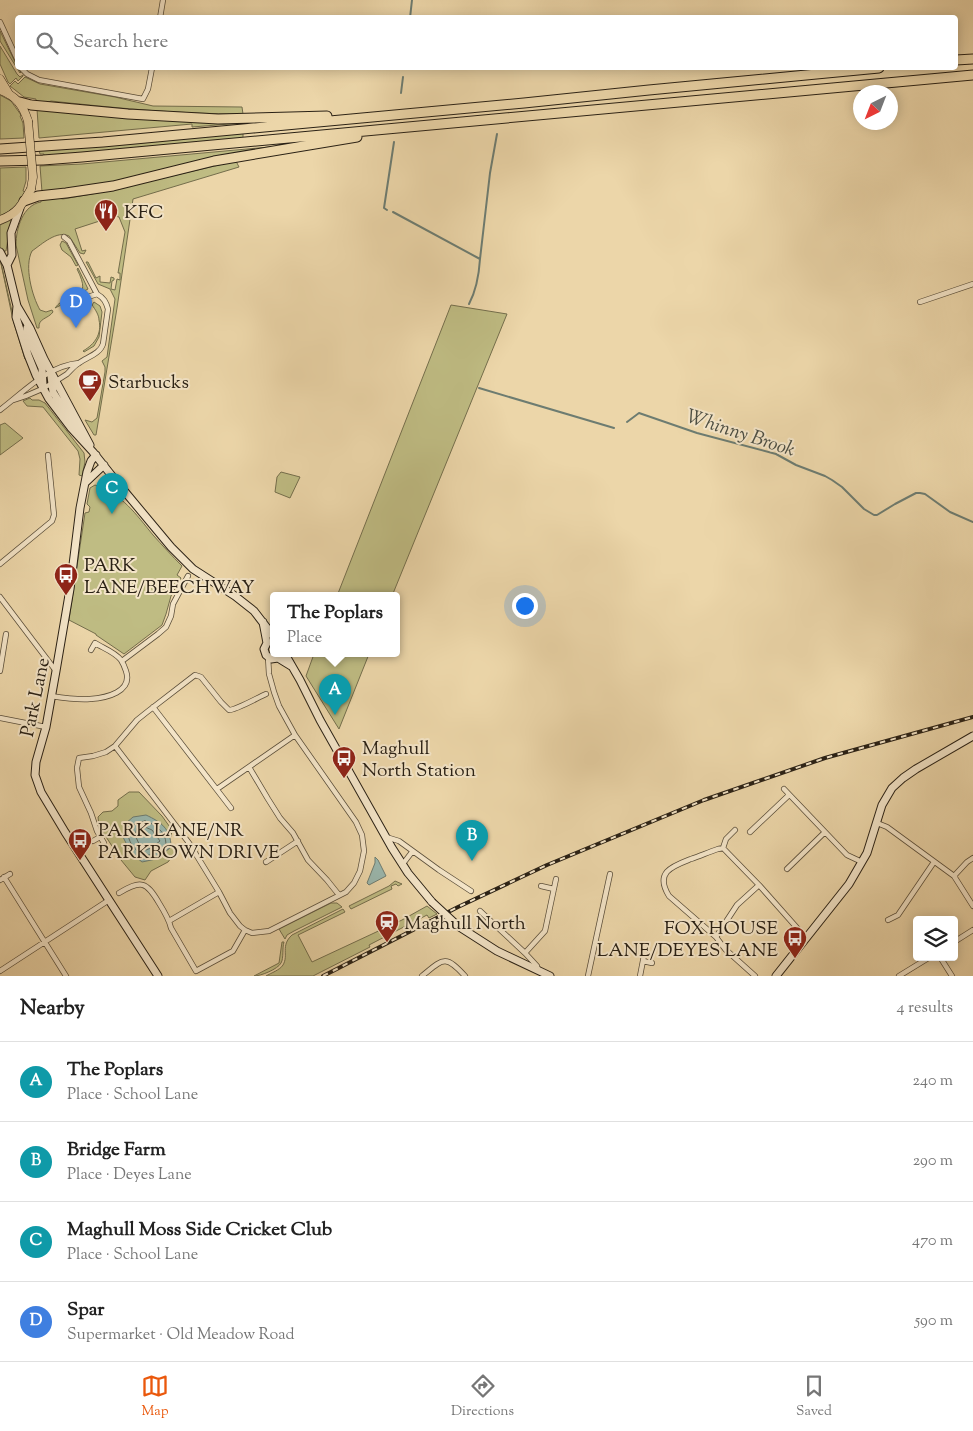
<!DOCTYPE html>
<meta charset="utf-8">
<style>
:root{--surface:#fff;--page:#f2f2f2;--text:#222;--muted:#767676;--line:#e0e0e0;--accent:#ea580c}
body{margin:0;font-family:"Sorts Mill Goudy",serif;background:var(--page);color:var(--text)}
.controls{position:absolute;right:15px;bottom:15px;display:grid;overflow:hidden;border-radius:5px;box-shadow:0 2px 12px #0003}
.controls button{width:45px;height:45px;display:grid;place-items:center;padding:0;border:0;border-bottom:1px solid var(--line);background:var(--surface);color:var(--text);font:25px sans-serif}
.compass{position:absolute;left:853px;top:85px;width:45px;height:45px;border-radius:50%;background:var(--surface);box-shadow:0 2px 12px #0003;rotate:222deg}
.you{position:absolute;left:524px;top:605px;width:18px;height:18px;margin:-12px;border:4px solid #fff;border-radius:50%;background:#1a73e8;box-shadow:0 0 0 8px #1a73e833}
.badge{display:grid;place-items:center;width:32px;height:32px;border-radius:50%;background:var(--accent);color:#fff;font-size:16px;font-weight:700}
.pin{position:absolute;translate:-50% -41px;filter:drop-shadow(0 1px 2px #0008)}
.pin::after{content:'';position:absolute;top:26px;width:18px;height:15px;background:inherit;clip-path:polygon(0 0,100% 0,50% 100%)}
.popup{position:absolute;left:270px;top:592px;width:130px;height:65px;box-sizing:border-box;display:grid;place-content:center;border-radius:5px;background:var(--surface);filter:drop-shadow(0 1px 4px #0005);font-size:16px;white-space:nowrap;color:var(--muted)}
.popup b{font-size:19px;color:var(--text)}
.popup::after{content:'';position:absolute;left:50%;top:100%;margin-left:-10px;border:10px solid transparent;border-top-color:var(--surface)}
.list{margin:0;padding:0;list-style:none}
h2{display:flex;justify-content:space-between;align-items:center;height:65px;margin:0;padding:0 20px;font-size:21px}
h2 small{font-size:16px;font-weight:400;color:var(--muted)}
.list li{display:grid;grid-template-columns:32px 1fr auto;gap:15px;align-items:center;box-sizing:border-box;height:80px;padding:0 20px;border-top:1px solid var(--line)}
.list b{display:block;font-size:19px;white-space:nowrap}
.list p{margin:0;font-size:16px;white-space:nowrap;color:var(--muted)}
.list em{font-size:16px;font-style:normal;color:var(--muted)}
.icon{flex:none;width:28px;height:28px;fill:none;stroke:currentColor;stroke-width:2;stroke-linecap:round;stroke-linejoin:round}
.map{position:relative;flex:none;width:973px;height:976px;overflow:hidden}
.search{position:absolute;background:var(--surface);box-shadow:0 2px 12px #0003;left:15px;right:15px;top:15px;height:55px;display:flex;align-items:center;gap:12px;box-sizing:border-box;padding:0 18px;border-radius:5px;color:var(--muted);font-size:19px}
.sheet{height:385px;background:var(--surface)}
nav{display:flex;justify-content:space-around;align-items:center;box-sizing:border-box;height:70px;border-top:1px solid var(--line);background:var(--surface);font-size:14px;color:var(--muted)}
nav a{display:grid;justify-items:center;gap:2px}
nav .on{color:var(--accent)}
.map>svg:first-child{display:block}
.green{fill:#bfbc83;stroke:#746e4c}
.water{fill:#9ab8af;stroke:#6d7c71}
.lines{fill:none;stroke-linecap:round;stroke-linejoin:round}
.shore{stroke:#626c62;stroke-width:1}
.stream{stroke:#6d7c71;stroke-width:2}
.street-casing{stroke:#5a4e3a;stroke-width:6}
.secondary-casing{stroke:#2a2115;stroke-width:9}
.primary-casing{stroke:#2a2115;stroke-width:9}
.highway-casing{stroke:#2a2115;stroke-width:11}
.street{stroke:#f3e4c7;stroke-width:4.5}
.secondary{stroke:#f3e4c7;stroke-width:7}
.primary{stroke:#ecd6a9;stroke-width:8}
.highway{stroke:#ecd6a9;stroke-width:9}
.rail-casing{stroke:#2a2115;stroke-width:4}
.rail{stroke:#f3e4c7;stroke-width:2;stroke-dasharray:5.5;stroke-linecap:butt}
.secondary-bridge-casing{stroke:#2a2115;stroke-width:9;stroke-linecap:butt}
.primary-bridge-casing{stroke:#2a2115;stroke-width:9;stroke-linecap:butt}
.secondary-bridge{stroke:#f3e4c7;stroke-width:7}
.primary-bridge{stroke:#ecd6a9;stroke-width:8}
.labels{text-anchor:middle;stroke-width:4;stroke-linejoin:round;paint-order:stroke}
.poi-label{font-size:19px;fill:#2a2115;stroke:#f3e4c7;text-anchor:start}
.street-label{font-size:19px;fill:#2a2115;stroke:#f3e4c7}
.water-label{font-size:20px;font-style:italic;fill:#4c4e43;stroke:#f3e4c7}
</style>
<div class="map">
<svg width="973" height="976" viewBox="0 0 973 976">
<rect width="100%" height="100%" fill="#ecd6a9"/>
<filter id="stains"><feTurbulence type="fractalNoise" baseFrequency=".004" numOctaves="4"/><feColorMatrix values="0 0 0 0 .2 0 0 0 0 .09 0 0 0 0 .02 0 0 0 .5 -.17"/></filter>
<radialGradient id="worn" r=".72"><stop offset=".6" stop-color="#630" stop-opacity="0"/><stop offset="1" stop-color="#630" stop-opacity=".3"/></radialGradient>
<path class="green" d="M0,31L18,68L21,72L20,73L0,41Z
M0,46L17,74L20,77L23,75V76L18,81L16,78L10,84L8,82L0,64Z
M25,77L40,84L115,97L153,106L242,107L243,114C178,114 115,108 51,101L43,104L36,102V99L24,97L10,86L15,81L18,84Z
M0,95L11,101L21,115L20,116L23,123L24,138L0,139Z
M37,109L242,123L192,127V124L39,138Z
M243,133V139L44,156V154H40L39,150Z
M280,146L103,185L42,192L40,166L82,164Z
M236,161L239,167L133,199L117,308L96,435H94L85,420L92,422L97,418L105,372V367L102,361L107,357L115,299L110,289L98,284L86,262H88L96,278L100,276V282L110,283L111,277L114,278V280L112,281L111,289L115,290L117,279L120,280V273H118L125,232L119,217L115,216L75,229L82,251L86,250L84,254L80,253L69,236C57,230 42,244 32,251C24,266 32,296 40,310L46,312L52,310L53,312C48,319 38,318 39,328H37L28,300L16,245C16,228 23,205 41,202V199L52,197L63,199L103,192Z
M26,167V181L23,191L25,192C19,204 12,211 0,216V168Z
M11,220L6,251H2L0,248V225Z
M62,241L66,243L78,265L76,266L71,257L62,250L60,245Z
M0,259L14,320L25,359L13,320Z
M78,268L88,289L63,303H60L61,305L55,308C69,289 94,303 77,269Z
M94,302L100,306L102,312L99,337L94,346L84,352L83,351C95,344 102,334 99,320C99,315 95,309 92,305Z
M451,305L507,314L392,596H337Z
M30,398L32,400H39L45,403L84,453L85,462L82,476L79,475L80,459L78,451L43,407L27,406L23,401Z
M5,423L23,438L0,455V425Z
M281,472L300,477L290,498L275,492L277,477Z
M95,485C123,495 135,513 153,535C162,545 172,556 182,566L177,575L181,578L171,596L166,614L162,625L124,654L96,635V634L69,620L85,513L89,512L90,507L87,504L90,488Z
M314,654H369L339,729L306,676Z
M129,792H139L162,816L172,830L171,837L159,821L156,859L171,847L177,850L168,862L151,871L145,880L135,877L121,860L99,826L98,817L103,812L112,811L118,806V800Z
M395,881L402,884L398,886L396,884L391,886L392,889L351,909L349,906L389,886Z
M331,903H337L342,907L294,931L287,935L285,939L279,929Z
M427,906L437,914L429,918L427,915L369,945L370,947L313,976H266C271,973 280,970 283,965C289,955 280,946 292,935L343,909L345,912L298,935L312,962L402,920Z
M282,942H284C282,948 284,958 281,963C278,969 261,976 254,976L279,963Z"/>
<path class="water" d="M146,815C161,822 171,829 171,847L156,859L142,862L131,853L123,837L125,824L133,817Z
M375,857L378,860L386,876L369,885L367,883L375,863Z"/>
<g class="lines">
<path class="shore" d="M145,821C155,824 166,832 166,844L154,854L144,856C128,847 118,824 145,821Z
M145,827L152,830L160,841L151,848L146,850L140,846L135,835L137,828Z"/>
<path class="stream" d="M410,18L412,0
M401,93L403,77
M387,210L384,208L394,142
M393,212L480,259L490,173L497,134
M469,304C477,289 479,275 480,259
M479,388L614,428
M627,422L639,413L697,433L776,454L796,465L825,476L832,480L842,487L864,509L874,515H877L895,504L916,493H920L925,494L950,512L973,522"/>
<g class="street-casing">
<path id="street" d="M160,18L163,0
M0,22L18,61
M21,68L27,74L39,80L143,99L148,89L152,68
M82,299L97,294
M920,302L973,284
M13,400C32,395 51,385 67,374C71,370 74,366 79,363C87,357 100,354 103,344L108,309C106,302 104,298 97,294L69,241L64,237
M0,410C24,392 47,366 79,363
M0,564L52,521L54,515L48,455
M0,597L56,671
M122,661L158,634L166,627L171,616L173,604L188,576
M0,671L6,634
M51,696C64,698 77,700 90,699C106,698 133,692 126,671C125,668 123,663 121,660C115,652 103,648 95,643L91,650
M153,707L231,808
M0,718L46,727
M115,746L189,843L219,892L230,913L240,926L245,930L252,933L269,931L346,892L354,883L360,871L364,851L362,835L356,822L295,735L279,706L274,692L269,674L268,657
M249,767L268,799L280,818L293,833L308,860L327,880L339,895
M217,789L295,735
M784,789L847,855L862,862
M877,823L887,827L954,876L973,906
M750,832L789,795
M386,837L399,841L439,870L471,891
M93,841L100,837
M104,843L97,831L91,813L79,787L77,768L79,758L93,756L106,752L115,746L137,720L147,712L195,675L201,677L221,702L229,710C236,710 257,698 266,694
M723,848L726,839L735,830
M266,862L298,841
M402,865L412,852
M787,869L825,832
M954,876L967,862L973,858
M4,877L66,976
M0,880L10,874
M541,886L554,889
M119,893C141,880 146,881 159,903C164,911 169,919 171,928L196,971L233,951L245,930
M480,911L525,953L537,966L538,970
M888,920L898,915L934,862
M169,921L219,892
M716,937L737,905L759,885
M954,942L973,930
M525,953L545,931L556,879
M940,957L952,976
M643,961L652,963
M0,971L109,900
M422,976C443,959 445,954 465,976
M588,976L610,874
M640,976L646,945
M755,976L725,949L716,937L669,896C654,872 673,866 691,859C700,856 709,852 718,849L723,848L759,885L806,938
M899,976L930,957"/>
</g>
<g class="secondary-casing">
<path id="secondary" d="M0,252L7,265L17,306L30,328L44,359L90,445
M7,265L12,255L11,233L20,208
M17,306L16,317L28,355L36,375L49,399L71,428L93,452L116,481L171,547L193,569L235,596L254,611L274,637
M27,328L30,341L42,368L43,385
M51,376L53,392L76,429
M96,455L91,461L87,472L80,508L70,589L56,671L46,727L36,762L35,775L41,792L65,832L158,976
M86,482L104,465
M263,622L267,643L264,649L266,655L271,659L278,658L291,666
M285,654L300,680L320,720L392,848L408,873L432,902
M458,926L497,951L550,976
M776,976L849,884L867,853L882,805L892,788L903,778L916,769L973,736"/>
</g>
<g class="primary-casing">
<path id="primary" d="M0,79L9,94
M0,90C16,96 23,105 28,121
M0,220C17,214 22,205 31,189"/>
</g>
<g class="highway-casing">
<path id="highway" d="M956,60L973,59
M20,102L31,105L128,114L218,119L327,116
M0,149L103,142L524,103L649,90L879,68
M0,161L43,160L82,157L973,75
M24,201L38,196L66,193L113,186L214,161L357,137"/>
</g>
<use href="#street" class="street"/>
<use href="#secondary" class="secondary"/>
<use href="#primary" class="primary"/>
<use href="#highway" class="highway"/>
<g class="rail-casing">
<path id="rail" d="M323,976L458,907L547,865L704,800L825,758L973,717"/>
</g>
<use href="#rail" class="rail"/>
<g class="secondary-bridge-casing">
<path id="secondary-bridge" d="M432,902L458,926"/>
</g>
<g class="primary-bridge-casing">
<path id="primary-bridge" d="M28,121L33,177L31,189"/>
</g>
<use href="#secondary-bridge" class="secondary-bridge"/>
<use href="#primary-bridge" class="primary-bridge"/>
</g>
<defs>
<g id="restaurant-pin" transform="scale(1.25)"><path d="M0 17L-7.5 6A9.5 9.5 0 1 1 7.5 6Z" fill="#8f2418" stroke="#f3e4c7"/><path d="M-5-6h1v4h1v-4h1v4h1v-4h1v5L-1.5 .5V6h-2V.5L-5-1ZM5-6V6H3V1.5H1.5Q1.5-4 5-6Z" fill="#fff"/></g>
<g id="cafe-pin" transform="scale(1.25)"><path d="M0 17L-7.5 6A9.5 9.5 0 1 1 7.5 6Z" fill="#8f2418" stroke="#f3e4c7"/><path d="M-5.5-4.5H6V0H3Q3 3.5 0 3.5H-2.5Q-5.5 3.5-5.5 0ZM3-3.2v2h1.7v-2ZM-6 4.5H4V6H-6Z" fill="#fff"/></g>
<g id="bus-pin" transform="scale(1.25)"><path d="M0 17L-7.5 6A9.5 9.5 0 1 1 7.5 6Z" fill="#8f2418" stroke="#f3e4c7"/><path d="M-5-6H5V4H4V6H2V4H-2V6H-4V4H-5ZM-3.5-4V0h7V-4ZM-3.5 1.2v1.5H-2V1.2ZM2 1.2v1.5H3.5V1.2Z" fill="#fff"/></g>
<g id="station-pin" transform="scale(1.25)"><path d="M0 17L-7.5 6A9.5 9.5 0 1 1 7.5 6Z" fill="#8f2418" stroke="#f3e4c7"/><path d="M-3-6H3Q5-6 5-4V2Q5 4 3 4L4.5 6H3L1.5 4h-3L-3 6H-4.5L-3 4Q-5 4-5 2V-4Q-5-6-3-6ZM-3.5-4v3h7v-3ZM-3.5 1v1.5H-2V1ZM2 1v1.5H3.5V1Z" fill="#fff"/></g>
</defs>
<g fill-rule="evenodd">
<use href="#restaurant-pin" x="106" y="211"/>
<use href="#cafe-pin" x="90" y="381"/>
<use href="#bus-pin" x="66" y="575"/>
<use href="#bus-pin" x="344" y="758"/>
<use href="#bus-pin" x="80" y="840"/>
<use href="#station-pin" x="387" y="922"/>
<use href="#bus-pin" x="795" y="938"/>
</g>
<g class="labels">
<g class="poi-label">
<text x="124" y="218">KFC</text>
<text x="108" y="388">Starbucks</text>
<text x="84" y="571">PARK<tspan x="84" dy="22">LANE/BEECHWAY</tspan></text>
<text x="362" y="754">Maghull<tspan x="362" dy="22">North Station</tspan></text>
<text x="98" y="836">PARK LANE/NR<tspan x="98" dy="22">PARKBOWN DRIVE</tspan></text>
<text x="404" y="929">Maghull North</text>
<text x="778" y="934" text-anchor="end">FOX HOUSE<tspan x="778" dy="22">LANE/DEYES LANE</tspan></text>
</g>
<g class="street-label">
<text transform="translate(34 697) rotate(-78)" y="7">Park Lane</text>
</g>
<g class="water-label">
<text transform="translate(741 432) rotate(18)" y="7">Whinny Brook</text>
</g>
</g>
<rect width="100%" height="100%" filter="url(#stains)"/>
<rect width="100%" height="100%" fill="url(#worn)"/>
</svg>
<div class="controls">
<button><svg class="icon" aria-label="layers" viewBox="0 0 24 24"><path d="M12 4l9 5-9 5-9-5zM3 14l9 5 9-5"/></svg></button>
</div>
<svg class="compass" viewBox="-18 -18 36 36"><path d="M0-13l5 13h-10z" fill="#e53935"/><path d="M0 13l5-13h-10z" fill="#767676"/></svg>
<div class="you"></div>
<div class="pin badge" style="left:335px;top:715px;background:#0f9aa8">A</div>
<div class="popup"><b>The Poplars</b>Place</div>
<div class="pin badge" style="left:472px;top:861px;background:#0f9aa8">B</div>
<div class="pin badge" style="left:112px;top:514px;background:#0f9aa8">C</div>
<div class="pin badge" style="left:76px;top:328px;background:#3f7fe0">D</div>
<div class="search"><svg class="icon" aria-label="search" viewBox="0 0 24 24"><circle cx="10" cy="10" r="6"/><path d="M15 15l6 6"/></svg>Search here</div>
</div>
<section class="sheet">
<h2>Nearby<small>4 results</small></h2>
<ul class="list">
<li><span class="badge" style="background:#0f9aa8">A</span><div><b>The Poplars</b><p>Place · School Lane</p></div><em>240 m</em></li>
<li><span class="badge" style="background:#0f9aa8">B</span><div><b>Bridge Farm</b><p>Place · Deyes Lane</p></div><em>290 m</em></li>
<li><span class="badge" style="background:#0f9aa8">C</span><div><b>Maghull Moss Side Cricket Club</b><p>Place · School Lane</p></div><em>470 m</em></li>
<li><span class="badge" style="background:#3f7fe0">D</span><div><b>Spar</b><p>Supermarket · Old Meadow Road</p></div><em>590 m</em></li>
</ul>
</section>
<nav>
<a class="on"><svg class="icon" aria-label="map" viewBox="0 0 24 24"><path d="M3 6l6-2 6 2 6-2v14l-6 2-6-2-6 2zM9 4v14M15 6v14"/></svg>Map</a>
<a><svg class="icon" aria-label="directions" viewBox="0 0 24 24"><path d="M12 3l9 9-9 9-9-9zM9 14v-3h6M13 9l2 2-2 2"/></svg>Directions</a>
<a><svg class="icon" aria-label="saved" viewBox="0 0 24 24"><path d="M7 4h10v16l-5-4-5 4z"/></svg>Saved</a>
</nav>
